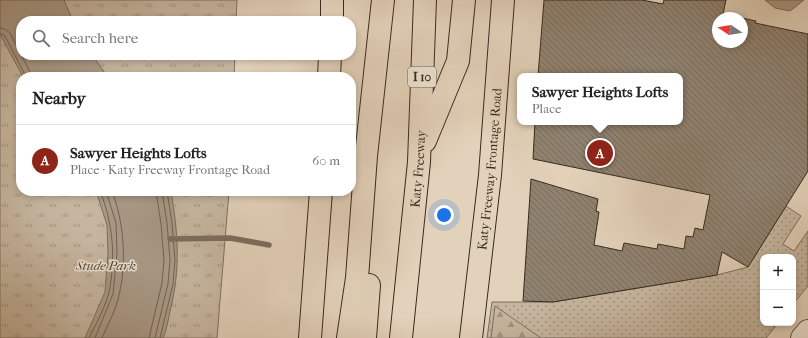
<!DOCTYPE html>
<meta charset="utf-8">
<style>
:root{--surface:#fff;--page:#f6f6f6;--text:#222;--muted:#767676;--line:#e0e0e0;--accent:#8f2418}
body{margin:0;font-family:"IM FELL French Canon",serif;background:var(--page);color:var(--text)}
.controls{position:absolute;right:12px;bottom:12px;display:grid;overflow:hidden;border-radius:8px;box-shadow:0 2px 6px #0003}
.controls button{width:36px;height:36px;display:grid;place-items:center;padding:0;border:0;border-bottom:1px solid var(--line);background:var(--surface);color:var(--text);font:20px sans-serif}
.compass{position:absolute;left:712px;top:12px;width:36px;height:36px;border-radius:50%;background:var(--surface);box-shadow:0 2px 6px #0003;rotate:282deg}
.you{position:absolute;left:444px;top:215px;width:14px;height:14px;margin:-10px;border:3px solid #fff;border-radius:50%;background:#1a73e8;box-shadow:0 0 0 6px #1a73e833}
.badge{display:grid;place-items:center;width:26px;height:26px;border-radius:50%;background:var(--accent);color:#fff;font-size:13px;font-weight:700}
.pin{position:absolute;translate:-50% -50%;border:2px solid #fff;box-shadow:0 1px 4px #0006}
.popup{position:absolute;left:517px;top:73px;width:166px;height:52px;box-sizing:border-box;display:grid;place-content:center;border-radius:8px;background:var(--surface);filter:drop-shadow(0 1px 3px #0005);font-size:13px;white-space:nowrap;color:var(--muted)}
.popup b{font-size:15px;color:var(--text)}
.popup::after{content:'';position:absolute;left:50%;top:100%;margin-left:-8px;border:8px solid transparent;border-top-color:var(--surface)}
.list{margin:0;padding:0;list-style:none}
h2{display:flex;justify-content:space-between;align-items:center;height:52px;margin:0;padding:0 16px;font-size:17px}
h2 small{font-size:13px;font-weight:400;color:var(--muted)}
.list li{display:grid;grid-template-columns:26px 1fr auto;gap:12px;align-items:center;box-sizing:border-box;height:72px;padding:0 16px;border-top:1px solid var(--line)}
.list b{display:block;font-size:15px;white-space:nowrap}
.list p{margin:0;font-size:13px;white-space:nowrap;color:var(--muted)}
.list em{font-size:13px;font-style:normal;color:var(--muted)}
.icon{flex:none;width:22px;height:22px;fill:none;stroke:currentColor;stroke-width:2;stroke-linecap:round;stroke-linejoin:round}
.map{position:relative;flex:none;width:808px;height:338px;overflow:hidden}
.search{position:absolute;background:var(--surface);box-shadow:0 2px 6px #0003;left:16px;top:16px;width:340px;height:44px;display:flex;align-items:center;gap:10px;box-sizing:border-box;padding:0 14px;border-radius:16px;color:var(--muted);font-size:15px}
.panel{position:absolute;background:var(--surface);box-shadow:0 2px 6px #0003;left:16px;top:72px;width:340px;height:124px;border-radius:16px}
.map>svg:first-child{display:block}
.grass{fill:url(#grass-dots);stroke:#7e7060}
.forest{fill:url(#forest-firs);stroke:#7e7060}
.park{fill:url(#park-tufts);stroke:#7e7060}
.water{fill:#a99986;stroke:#7b6d5d}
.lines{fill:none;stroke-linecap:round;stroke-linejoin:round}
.shore{stroke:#706252;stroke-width:1}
.stream{stroke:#7b6d5d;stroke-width:5.5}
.building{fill:url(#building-back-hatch);stroke:#372b1f}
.minor-casing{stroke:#625546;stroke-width:24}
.major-casing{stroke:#372b1f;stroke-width:24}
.highway-casing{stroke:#372b1f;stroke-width:24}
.minor{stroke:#ede2d3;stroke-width:22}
.major{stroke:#e3d2bb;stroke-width:22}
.highway{stroke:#e3d2bb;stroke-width:22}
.labels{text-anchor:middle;stroke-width:3;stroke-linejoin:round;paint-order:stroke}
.shield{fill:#ede2d3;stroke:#6e6255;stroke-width:1}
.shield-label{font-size:12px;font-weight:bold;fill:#372b1f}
.street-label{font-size:13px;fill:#372b1f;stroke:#ede2d3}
.park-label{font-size:13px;font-style:italic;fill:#544739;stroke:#ede2d3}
</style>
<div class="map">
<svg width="808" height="338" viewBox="0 0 808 338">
<defs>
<pattern id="grass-dots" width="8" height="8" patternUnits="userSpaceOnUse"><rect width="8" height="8" fill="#c6b6a0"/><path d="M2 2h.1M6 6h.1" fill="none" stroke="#a29482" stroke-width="1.8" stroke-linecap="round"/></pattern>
<pattern id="forest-firs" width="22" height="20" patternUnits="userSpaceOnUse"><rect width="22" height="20" fill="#c6b6a0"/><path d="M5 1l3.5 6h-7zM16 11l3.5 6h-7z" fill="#a29482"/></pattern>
<pattern id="park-tufts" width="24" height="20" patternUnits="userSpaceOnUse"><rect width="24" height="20" fill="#c6b6a0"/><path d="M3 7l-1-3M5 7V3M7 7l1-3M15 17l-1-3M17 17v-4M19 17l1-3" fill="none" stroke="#a29482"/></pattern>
<pattern id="building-back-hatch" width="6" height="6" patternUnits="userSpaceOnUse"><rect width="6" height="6" fill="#908270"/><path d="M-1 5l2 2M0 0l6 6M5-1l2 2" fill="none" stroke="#766b5b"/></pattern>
</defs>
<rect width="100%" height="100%" fill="#e3d2bb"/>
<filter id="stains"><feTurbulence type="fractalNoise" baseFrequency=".005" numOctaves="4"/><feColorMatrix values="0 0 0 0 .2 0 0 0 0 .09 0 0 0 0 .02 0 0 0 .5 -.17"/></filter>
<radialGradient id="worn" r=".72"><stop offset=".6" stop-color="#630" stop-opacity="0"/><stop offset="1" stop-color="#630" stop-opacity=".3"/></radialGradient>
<path class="grass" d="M786,206L801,216L783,244L794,251L808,231V286L793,304V257H763V323H778L766,338H487L492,302H553L717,275L748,267Z"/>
<path class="forest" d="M495,306L541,338H491Z"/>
<path class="park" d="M0,0H237L236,21H21V55H235L234,77H21V191H229L217,338H0Z"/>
<path class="water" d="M0,0H64L73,21H21V55H92L108,77H23L0,34Z
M765,0H804L790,11L775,8Z
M96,191H171C178,234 181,268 170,311C168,320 167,330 163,338H85L105,292L108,253L107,225Z"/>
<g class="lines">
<path class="shore" d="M0,28L5,29L10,33L30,72L31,77
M0,33L5,36L26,77
M89,338C96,324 105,308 109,292C116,258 113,223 100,191
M95,338L113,294L117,253L116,223L106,191
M102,338C108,324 116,310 119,295C127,262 124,222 112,191
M149,338L162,283L164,260L161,224L156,191
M155,338L168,284L170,260L167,223L162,191
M160,338L173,284L175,260L172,223L167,191"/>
<path class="stream" d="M170,239L230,238L269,245"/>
</g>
<path class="building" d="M544,0H642L663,4L664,0H726L723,14L740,18H718V42H742V18L756,21L755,23L808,34V171L748,267L722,252L717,275L553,302L523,301L531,179L598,199L596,211L599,212L594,245L622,251L624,243L657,249L658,244L684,249L686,236L693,237L695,228L703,230L710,195L533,159L535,122H680V76H538Z"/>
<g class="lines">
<g class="minor-casing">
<path id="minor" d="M802,338L808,331"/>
</g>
<g class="major-casing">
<g id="major">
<path id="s1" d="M471,338L490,175L503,0"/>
</g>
</g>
<g class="highway-casing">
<g id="highway">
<path d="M332,21V0"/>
<path d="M329,77L330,55"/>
<path d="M425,141L458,61L464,0"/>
<path d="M310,338L321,191"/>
<path d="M348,338L357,278L366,156L383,0"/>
<path d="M365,338L369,285"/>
<path id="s2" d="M401,338L419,162L425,0"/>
</g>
</g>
<use href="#minor" class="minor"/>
<use href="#major" class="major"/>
<use href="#highway" class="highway"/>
</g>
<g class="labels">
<rect class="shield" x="408" y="67" width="28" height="20" rx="3"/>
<g class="shield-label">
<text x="422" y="81">I 10</text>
</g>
<g class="street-label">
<text dy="5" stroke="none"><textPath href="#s2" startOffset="170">Katy Freeway</textPath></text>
<text dy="5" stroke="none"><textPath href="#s1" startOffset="170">Katy Freeway Frontage Road</textPath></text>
</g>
<g class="park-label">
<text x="106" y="270">Stude Park</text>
</g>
</g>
<rect width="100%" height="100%" filter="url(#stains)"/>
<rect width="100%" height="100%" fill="url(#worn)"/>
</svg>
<div class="controls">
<button>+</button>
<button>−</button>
</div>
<svg class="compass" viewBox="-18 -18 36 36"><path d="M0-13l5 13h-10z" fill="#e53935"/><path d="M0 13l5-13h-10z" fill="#767676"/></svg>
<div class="you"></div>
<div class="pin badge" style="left:600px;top:153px">A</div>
<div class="popup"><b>Sawyer Heights Lofts</b>Place</div>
<div class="search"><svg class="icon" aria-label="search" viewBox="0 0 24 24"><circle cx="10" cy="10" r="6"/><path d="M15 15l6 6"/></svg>Search here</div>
<section class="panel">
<h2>Nearby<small></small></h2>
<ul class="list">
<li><span class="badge">A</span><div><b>Sawyer Heights Lofts</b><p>Place · Katy Freeway Frontage Road</p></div><em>60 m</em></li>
</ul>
</section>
</div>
